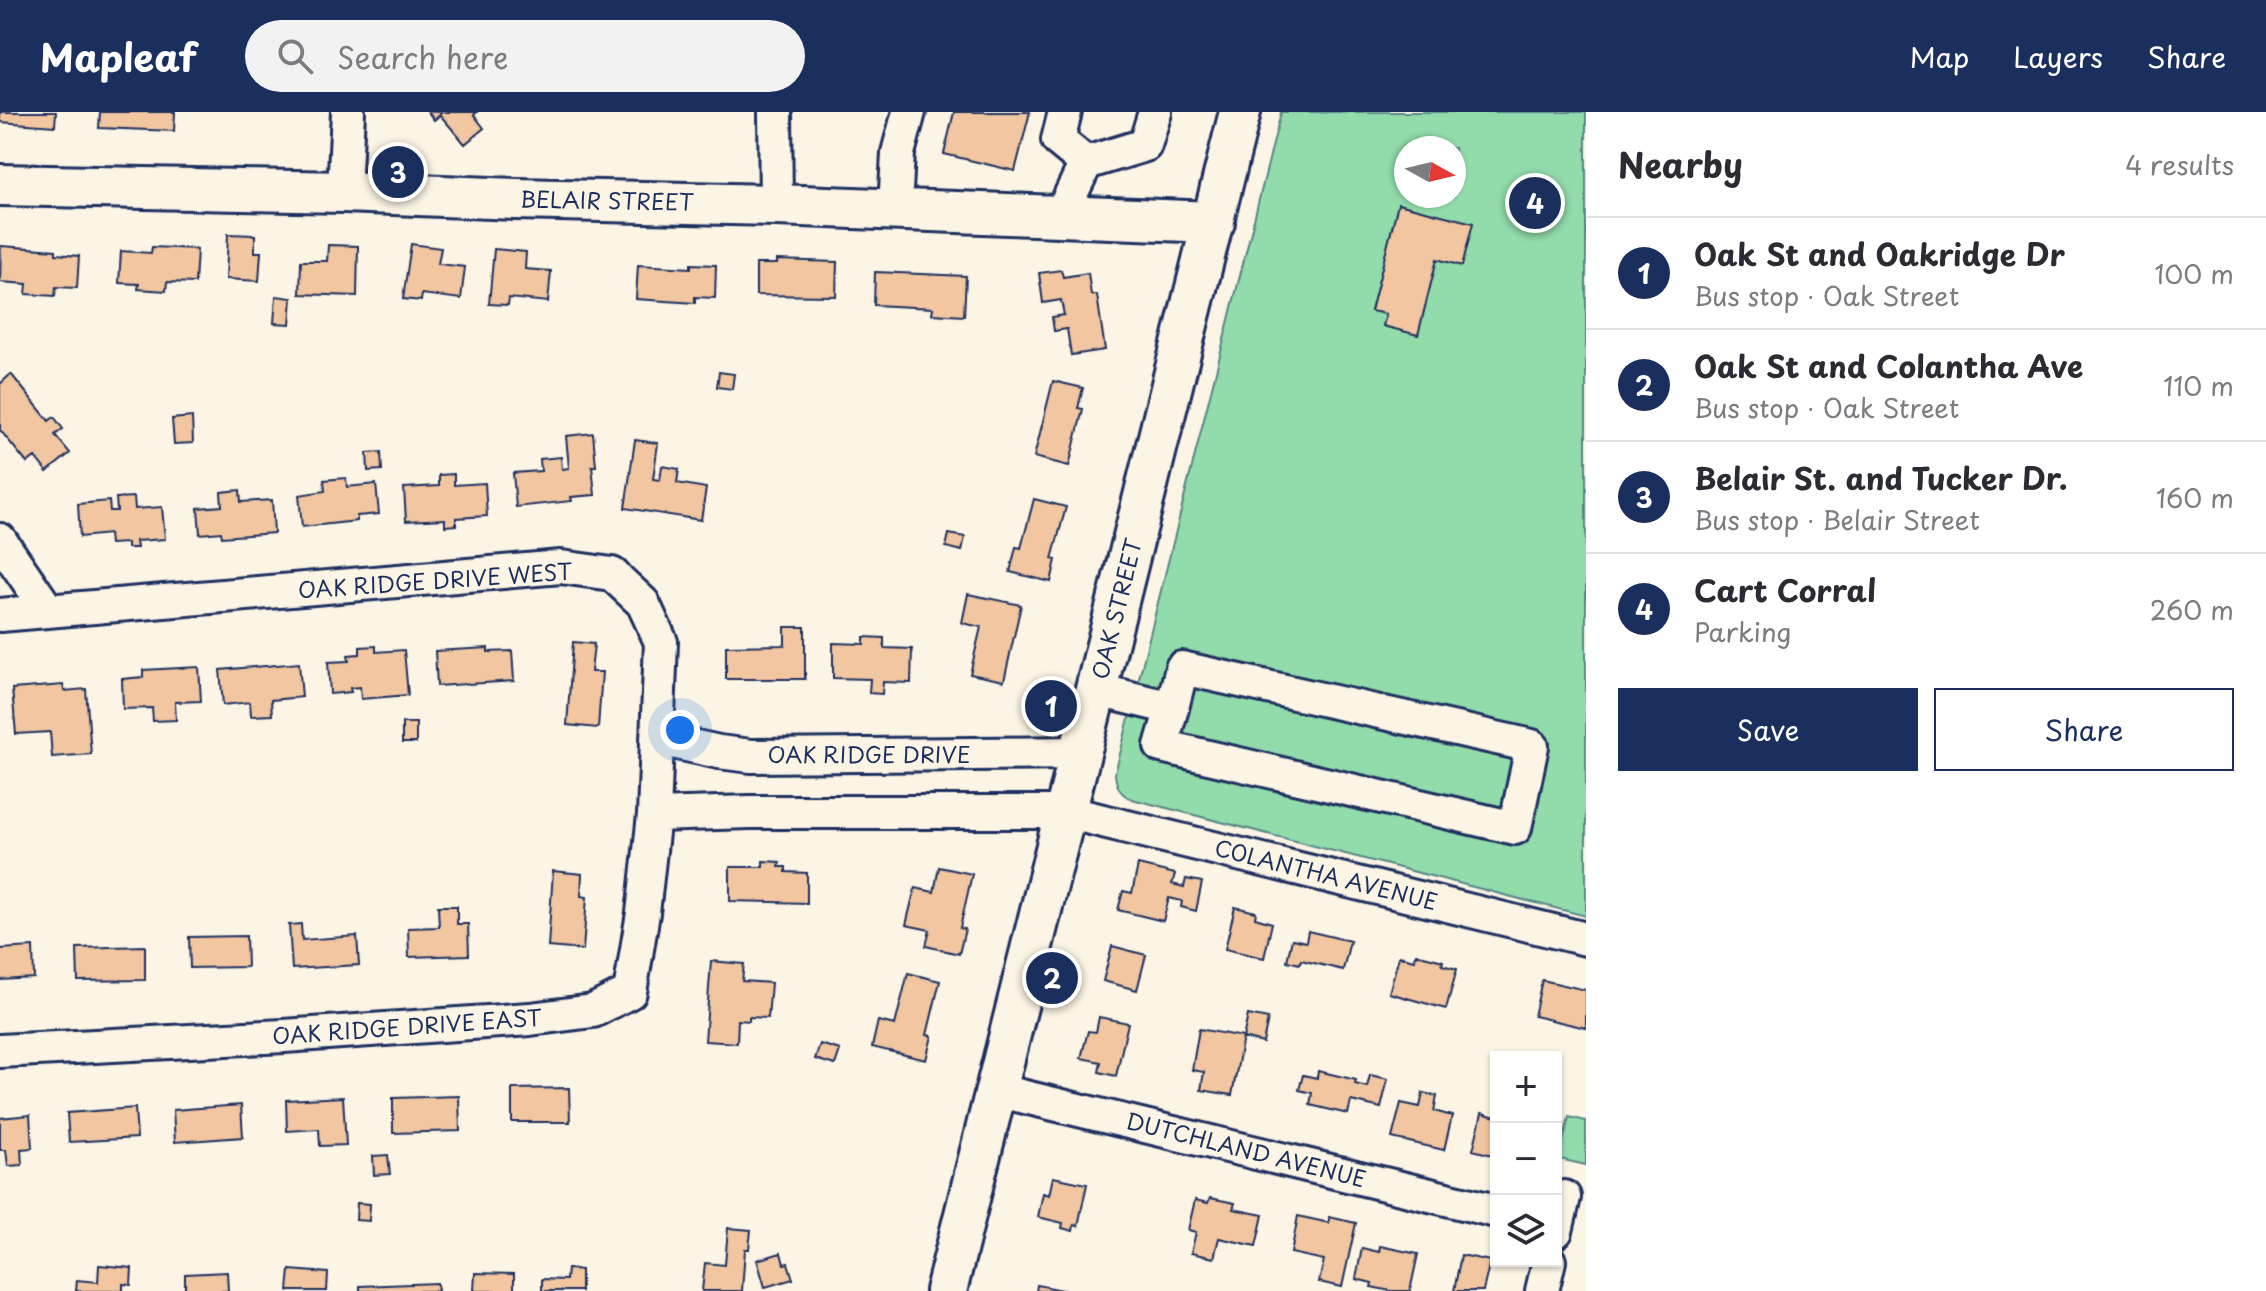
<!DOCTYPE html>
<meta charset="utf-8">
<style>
:root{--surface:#fff;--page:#f2f2f3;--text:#2b2b33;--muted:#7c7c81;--line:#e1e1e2;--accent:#1b2f5e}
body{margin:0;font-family:"Playpen Sans",sans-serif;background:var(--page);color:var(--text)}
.controls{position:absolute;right:24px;bottom:24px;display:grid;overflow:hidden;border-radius:0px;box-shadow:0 2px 6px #0004}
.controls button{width:72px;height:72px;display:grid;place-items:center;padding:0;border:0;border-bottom:2px solid var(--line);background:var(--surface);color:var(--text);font:40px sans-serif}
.compass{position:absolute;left:1394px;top:24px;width:72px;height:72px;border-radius:50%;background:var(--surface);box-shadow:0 2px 6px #0004;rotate:98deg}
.you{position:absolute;left:680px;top:618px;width:28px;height:28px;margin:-20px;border:6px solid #fff;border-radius:50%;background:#1a73e8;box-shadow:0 0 0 12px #1a73e833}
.badge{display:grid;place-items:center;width:52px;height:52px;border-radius:50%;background:var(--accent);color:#fff;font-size:26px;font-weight:700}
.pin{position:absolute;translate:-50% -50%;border:4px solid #fff;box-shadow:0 2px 8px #0006}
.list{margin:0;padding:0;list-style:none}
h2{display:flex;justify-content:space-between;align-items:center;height:104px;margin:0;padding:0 32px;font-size:34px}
h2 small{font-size:26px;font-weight:400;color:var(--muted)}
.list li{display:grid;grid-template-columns:52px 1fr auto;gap:24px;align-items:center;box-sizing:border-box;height:112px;padding:0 32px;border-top:2px solid var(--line)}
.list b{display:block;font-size:30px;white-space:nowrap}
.list p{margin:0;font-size:26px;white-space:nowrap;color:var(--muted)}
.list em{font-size:26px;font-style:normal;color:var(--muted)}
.actions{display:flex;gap:16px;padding:24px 32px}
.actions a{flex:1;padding:18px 0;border:2px solid var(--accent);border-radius:0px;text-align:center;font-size:28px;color:var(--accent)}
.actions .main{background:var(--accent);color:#fff}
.icon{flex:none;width:44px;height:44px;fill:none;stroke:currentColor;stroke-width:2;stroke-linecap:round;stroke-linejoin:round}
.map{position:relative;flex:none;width:1586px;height:1179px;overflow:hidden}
header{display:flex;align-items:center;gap:48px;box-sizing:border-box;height:112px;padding:0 40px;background:var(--accent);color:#fff}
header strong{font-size:38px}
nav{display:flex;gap:44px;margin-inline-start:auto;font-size:28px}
.search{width:560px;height:72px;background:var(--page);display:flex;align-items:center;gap:20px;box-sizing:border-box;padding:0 28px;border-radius:44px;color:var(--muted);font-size:30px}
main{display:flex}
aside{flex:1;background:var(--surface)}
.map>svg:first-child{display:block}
.green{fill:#92dcac;stroke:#568685;stroke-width:2;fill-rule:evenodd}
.building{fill:#f1c6a0;stroke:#1b2f5e;stroke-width:2}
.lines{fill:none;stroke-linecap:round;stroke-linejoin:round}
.minor-casing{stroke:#1b2f5e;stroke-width:38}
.major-casing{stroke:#1b2f5e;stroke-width:46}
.minor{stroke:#fcf5e5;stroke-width:32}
.major{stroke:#fcf5e5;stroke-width:40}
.labels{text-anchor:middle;stroke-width:6;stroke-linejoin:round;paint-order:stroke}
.street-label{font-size:22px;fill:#1b2f5e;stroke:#fcf5e5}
</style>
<header>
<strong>Mapleaf</strong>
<div class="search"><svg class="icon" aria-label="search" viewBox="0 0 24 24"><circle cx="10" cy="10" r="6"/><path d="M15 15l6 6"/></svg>Search here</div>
<nav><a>Map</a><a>Layers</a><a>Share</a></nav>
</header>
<main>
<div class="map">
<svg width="1586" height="1179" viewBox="0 0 1586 1179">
<rect width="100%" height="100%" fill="#fcf5e5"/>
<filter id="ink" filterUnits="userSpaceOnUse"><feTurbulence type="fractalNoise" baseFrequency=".0125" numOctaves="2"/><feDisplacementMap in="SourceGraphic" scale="16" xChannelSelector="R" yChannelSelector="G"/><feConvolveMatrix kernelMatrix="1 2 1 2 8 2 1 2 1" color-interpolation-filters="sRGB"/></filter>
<g filter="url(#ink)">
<path class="green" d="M1281,0H1586V804L1132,687C1120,683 1116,674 1115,662ZM1406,36H1454V84H1406Z
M1569,1005L1586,1009V1053L1559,1047Z"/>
<path class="building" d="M0,0H56L55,14L0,10Z
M100,0H175L174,19L99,16Z
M428,0H477L474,3L484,16L465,32L440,3L434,8Z
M954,0H1030L1015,59L944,42Z
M1398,92L1473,111L1462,154L1437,147L1418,223L1383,214L1386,202L1371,199Z
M228,122L255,123V140H261L259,169L226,167Z
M411,132L441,136L438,152L465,155L461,187L422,182L421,189L403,187Z
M328,133L358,134L357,184L300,182L301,149H327Z
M1,134L56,138V142L79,144L77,176L56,175L55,184L26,182L27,172L0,170Z
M152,135L197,137L195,171L167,170L166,179L138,177L139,172L119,171L121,139L151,141Z
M494,137L526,140L525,157L551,159L548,190L509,186L508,193L489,192Z
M777,148L837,150L836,184L756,183V152H777Z
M691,152L716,153L715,186L695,185V191L636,187L638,153L691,156Z
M1061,158L1063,165L1088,161L1091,183H1097L1105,238L1071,243L1067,217L1054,219L1052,205L1064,203L1061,188L1043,191L1039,161Z
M875,160L966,164L964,204L932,202L933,196L874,193Z
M276,184L292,186L290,212L274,211Z
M719,260L734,262L732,277L717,275Z
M11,262L49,309L54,305L63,317L55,323L70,341L47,360L35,345L27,351L0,318V272Z
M1053,269L1083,276L1078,296L1083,297L1069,354L1034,345Z
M192,305L193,331L174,332L172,307Z
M593,321L596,354H592L595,383L571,385L572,389L516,395L513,361L541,359L540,347L561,345L562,357L569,356L566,324Z
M635,328L658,331L653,367L660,368L662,354L679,357L677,371L706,376L701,408L625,396Z
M381,340L382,358L368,359L367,341Z
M454,362V373L485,371L487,404L456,406V413L445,414V407L406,409L404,376L439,374V363Z
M346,366L347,375L376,372L379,402L357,404V409L302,415L299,383L325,379L324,368Z
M240,378L241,390L272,388L274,421L222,425L221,420L200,422L198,396L222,394L221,380Z
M134,385L135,397L162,395L165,427L136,429L137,436H127V431L110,432L109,422L80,425L78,392L109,389L110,399H117L116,386Z
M1034,387L1066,395L1052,447L1056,448L1051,470L1010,460L1016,435L1021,436Z
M949,422L965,425L962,439L946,435Z
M968,482L1021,493L1004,569L970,562L981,515L962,511Z
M785,515H805V567H726V534L785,533Z
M864,525L884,526V536L912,537L911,571L883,570L882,582L869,581L870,567L833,566V531L864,532Z
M573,530L594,532L591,560H602L598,616L567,613Z
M376,534V540L404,538L408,583L361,587L360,575L350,576L351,580L330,582L328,550L349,549L348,543L360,542V535Z
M488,536V540L512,539L514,569L437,574L435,539Z
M299,551L302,585L271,588L272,603L251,604L250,590L223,593L220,558Z
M199,555L201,589L175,590L176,608L153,609L152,596L123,597L122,567L143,565V558Z
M63,573L64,579L86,577L91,642L52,645L50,620L16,622L12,577Z
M402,611H416V631H402Z
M763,749L780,750L779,755H786V760L807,761V791L730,789V755H763Z
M1138,753L1175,762L1172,772L1184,775L1186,767L1202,770L1196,799L1181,795L1182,789L1169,786L1163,809L1118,798L1123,779L1132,781Z
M939,755L972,762L960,816L965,817L959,842L926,834L930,818L906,813L915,776L934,780Z
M553,759L582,762L581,784L587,785L583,838L548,835Z
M438,794H457V812H468L469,843L409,845L408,816L439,815Z
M1235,795L1256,800L1255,806L1272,811L1264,846L1225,837Z
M301,812L302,828L357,824L359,853L292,857L289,813Z
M1308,819L1350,829L1343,858L1301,848L1300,852L1287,849L1292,827L1306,830Z
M246,824L247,855L190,856L189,825Z
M145,834V868L78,869L77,836Z
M1112,834L1146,843L1137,878L1103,869Z
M33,835L34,866L0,868V837Z
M1416,842L1443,849L1442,853L1457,857L1446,897L1389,881L1399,844L1414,848Z
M711,849L744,852L742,869L771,871L768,906L749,905V909L738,908L737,931L705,929Z
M908,861L940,869L927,923L932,924L926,948L872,935L878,909L895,913Z
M1542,868L1586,878V916L1534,904Z
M1248,903L1268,907L1263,931L1243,926Z
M1099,905L1128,911L1116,964L1099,960L1101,950L1081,946L1088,919L1096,920Z
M1199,917L1243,925L1232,983L1201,978L1204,960L1192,958Z
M820,932L840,938L835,953L815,947Z
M1318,959L1356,968L1355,972L1367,975L1370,963L1388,967L1381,996L1351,989L1348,1002L1310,993L1312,981L1299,978L1303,963L1317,966Z
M569,976L570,1010H512V977Z
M1423,981L1437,984L1434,999L1452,1004L1444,1038L1392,1026L1401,991L1420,995Z
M459,984L460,1019L393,1021V986Z
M343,985L346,1033L320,1034L319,1017L287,1019L286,988Z
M241,993L243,1025L175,1030L173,998Z
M135,996L137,1026L69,1030L67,1001Z
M1482,1001L1496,1005V1044L1473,1038Z
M30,1003L32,1036L21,1037L22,1053L8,1054L6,1038H0V1006Z
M388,1043L390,1062L374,1063L373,1044Z
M1053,1065L1087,1072L1078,1114L1074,1113L1073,1119L1062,1116L1063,1111L1038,1105L1043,1081L1049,1083Z
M1210,1086L1235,1091L1233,1097L1263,1103L1256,1134L1219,1126L1214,1146L1191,1141L1196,1120L1188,1118L1195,1088L1208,1091Z
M357,1091L370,1092L369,1109L356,1108Z
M1298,1104L1329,1111V1105L1356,1111L1342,1175L1319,1170L1324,1148L1291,1141Z
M728,1116L751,1118L749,1137H745L742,1179H702L705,1151L725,1153Z
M1380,1134L1418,1142L1410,1179H1391L1371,1175L1372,1171L1356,1167L1362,1136L1379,1140Z
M781,1141L784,1152L788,1151L793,1167L765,1175L757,1148Z
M1461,1143L1490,1149L1483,1179H1454Z
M99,1153L132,1156L131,1173L123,1172V1179H76L77,1168L98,1170Z
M567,1157L581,1158V1179H542V1167L566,1168Z
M290,1158L328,1161L327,1179H288Z
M227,1160L228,1179H185V1162Z
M475,1161L514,1162V1179H474Z
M437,1171L438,1179H360V1174Z
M1037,1173L1068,1179H1036Z"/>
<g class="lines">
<g class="minor-casing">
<path id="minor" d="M775,0L776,93
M1065,0L1058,28L1086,51
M344,80L348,0
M895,97L898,41L909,0
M1061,103L1086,51L1145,33L1155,0
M0,428L48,498
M0,503L561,455L612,462L643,491L661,530L654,703L643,801L630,880L593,899L530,907L284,924L0,939
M1097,578L1172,596L1161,634L1515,716L1532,634L1182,556L1172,596
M659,627L719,640L751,644L1081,641
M654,703L750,700H1066L1586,827
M996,978L1496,1099
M1556,1119L1564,1085
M1542,1179L1549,1149"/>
</g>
<g class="major-casing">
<path id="major" d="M0,73L344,80L516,87L776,93L1214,110
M946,1179L1240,0"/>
</g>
<use href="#minor" class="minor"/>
<use href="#major" class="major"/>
</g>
</g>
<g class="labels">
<g class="street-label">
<text transform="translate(607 89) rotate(1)" y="8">BELAIR STREET</text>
<text transform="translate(435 469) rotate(-4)" y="8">OAK RIDGE DRIVE WEST</text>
<text transform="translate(1117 497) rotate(-76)" y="8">OAK STREET</text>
<text x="869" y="651">OAK RIDGE DRIVE</text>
<text transform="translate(1326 763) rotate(14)" y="8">COLANTHA AVENUE</text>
<text transform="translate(407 915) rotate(-4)" y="8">OAK RIDGE DRIVE EAST</text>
<text transform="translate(1246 1038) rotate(14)" y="8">DUTCHLAND AVENUE</text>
</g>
</g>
</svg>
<div class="controls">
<button>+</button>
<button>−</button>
<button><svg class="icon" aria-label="layers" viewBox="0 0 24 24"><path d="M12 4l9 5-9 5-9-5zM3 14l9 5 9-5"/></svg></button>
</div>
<svg class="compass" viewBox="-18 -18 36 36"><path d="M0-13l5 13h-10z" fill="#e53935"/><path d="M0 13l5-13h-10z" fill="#7c7c81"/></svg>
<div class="you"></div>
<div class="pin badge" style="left:1051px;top:594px">1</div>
<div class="pin badge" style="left:1052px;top:866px">2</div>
<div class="pin badge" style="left:398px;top:60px">3</div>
<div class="pin badge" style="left:1535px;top:91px">4</div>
</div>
<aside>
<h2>Nearby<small>4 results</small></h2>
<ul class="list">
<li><span class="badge">1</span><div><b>Oak St and Oakridge Dr</b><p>Bus stop · Oak Street</p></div><em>100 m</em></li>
<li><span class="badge">2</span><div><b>Oak St and Colantha Ave</b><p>Bus stop · Oak Street</p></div><em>110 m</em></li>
<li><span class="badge">3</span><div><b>Belair St. and Tucker Dr.</b><p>Bus stop · Belair Street</p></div><em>160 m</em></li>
<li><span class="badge">4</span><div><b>Cart Corral</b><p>Parking</p></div><em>260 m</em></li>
</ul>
<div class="actions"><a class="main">Save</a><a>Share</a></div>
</aside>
</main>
